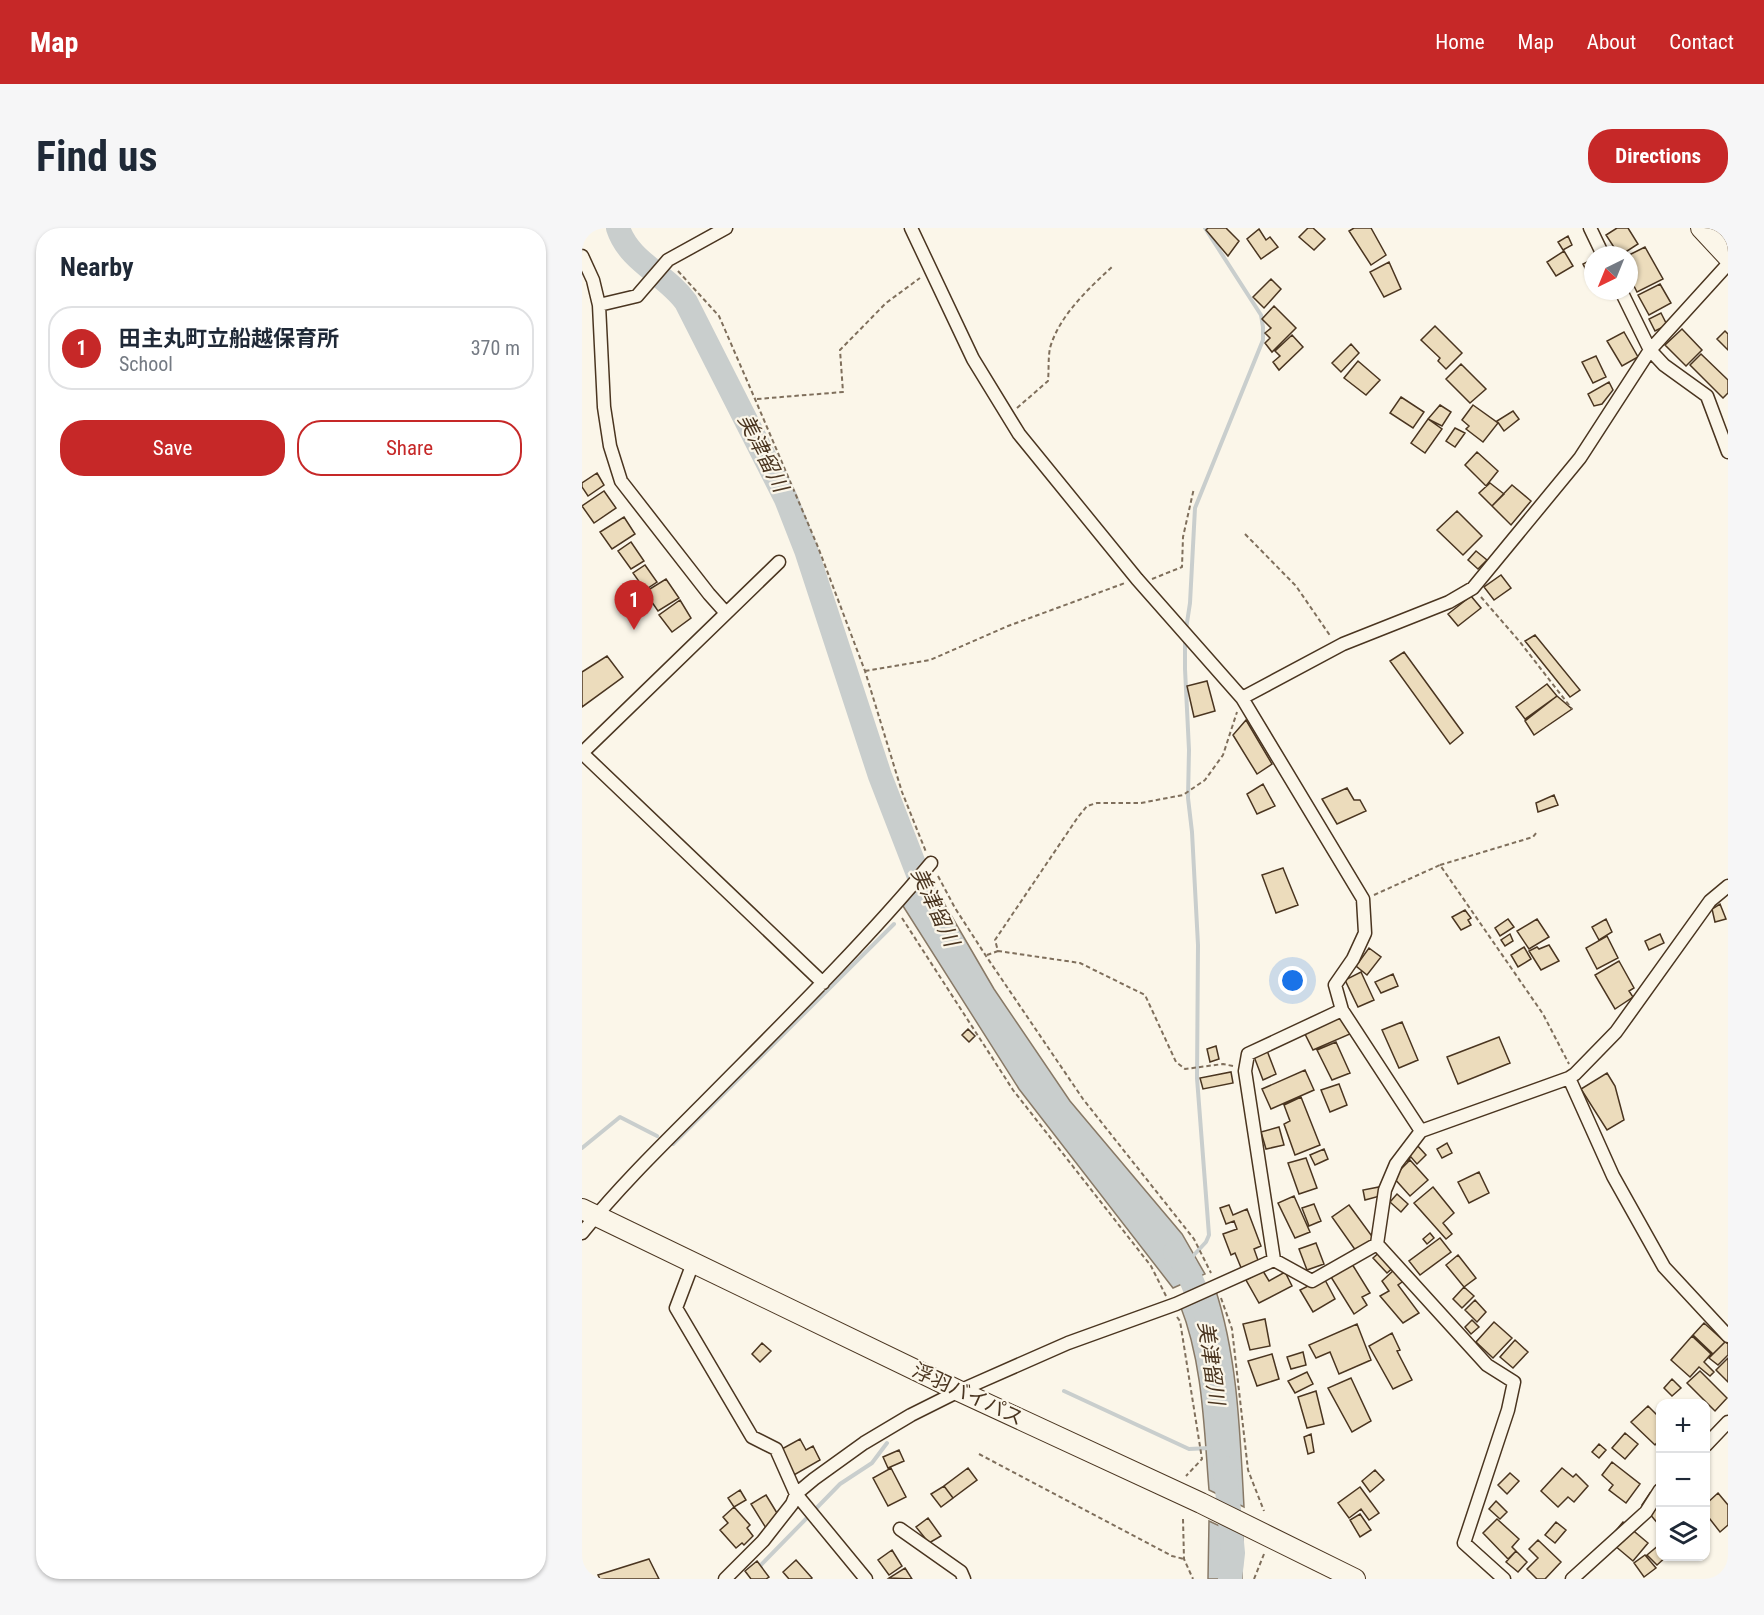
<!DOCTYPE html>
<meta charset="utf-8">
<style>
:root{--surface:#fff;--page:#f6f6f7;--text:#1f2937;--muted:#747a83;--line:#e0e1e3;--accent:#c62828}
body{margin:0;font-family:"Roboto Condensed","Noto Sans JP",sans-serif;background:var(--page);color:var(--text)}
.controls{position:absolute;right:18px;bottom:18px;display:grid;overflow:hidden;border-radius:12px;box-shadow:0 2px 4px #0004}
.controls button{width:54px;height:54px;display:grid;place-items:center;padding:0;border:0;border-bottom:2px solid var(--line);background:var(--surface);color:var(--text);font:30px sans-serif}
.compass{position:absolute;left:1002px;top:18px;width:54px;height:54px;border-radius:50%;background:var(--surface);box-shadow:0 2px 4px #0004;rotate:223deg}
.you{position:absolute;left:711px;top:753px;width:21px;height:21px;margin:-15px;border:4px solid #fff;border-radius:50%;background:#1a73e8;box-shadow:0 0 0 9px #1a73e833}
.badge{display:grid;place-items:center;width:39px;height:39px;border-radius:50%;background:var(--accent);color:#fff;font-size:20px;font-weight:700}
.pin{position:absolute;translate:-50% -50px;filter:drop-shadow(0 2px 3px #0008)}
.pin::after{content:'';position:absolute;top:32px;width:21px;height:18px;background:inherit;clip-path:polygon(0 0,100% 0,50% 100%)}
.list{margin:0;padding:0;list-style:none}
h2{display:flex;justify-content:space-between;align-items:center;height:78px;margin:0;padding:0 24px;font-size:26px}
h2 small{font-size:20px;font-weight:400;color:var(--muted)}
.list li{display:grid;grid-template-columns:39px 1fr auto;gap:18px;align-items:center;box-sizing:border-box;height:84px;margin:0 12px 12px;padding:0 12px;border:2px solid var(--line);border-radius:24px}
.list b{display:block;font-size:22px;white-space:nowrap}
.list p{margin:0;font-size:20px;white-space:nowrap;color:var(--muted)}
.list em{font-size:20px;font-style:normal;color:var(--muted)}
.actions{display:flex;gap:12px;padding:18px 24px}
.actions a{flex:1;padding:14px 0;border:2px solid var(--accent);border-radius:24px;text-align:center;font-size:21px;color:var(--accent)}
.actions .main{background:var(--accent);color:#fff}
.icon{flex:none;width:33px;height:33px;fill:none;stroke:currentColor;stroke-width:2;stroke-linecap:round;stroke-linejoin:round}
.map{position:relative;flex:none;width:1146px;height:1351px;overflow:hidden;border-radius:24px}
header{display:flex;align-items:center;gap:36px;box-sizing:border-box;height:84px;padding:0 30px;background:var(--accent);color:#fff}
header strong{font-size:28px}
nav{display:flex;gap:33px;margin-inline-start:auto;font-size:21px}
.intro{display:flex;align-items:center;justify-content:space-between;box-sizing:border-box;height:144px;padding:0 36px}
h1{margin:0;font-size:42px}
.button{padding:15px 27px;border-radius:24px;background:var(--accent);color:#fff;font-size:21px;font-weight:700}
main{display:flex;gap:36px;padding:0 36px}
aside{flex:1;background:var(--surface);border-radius:24px;box-shadow:0 2px 4px #0004}
.map>svg:first-child{display:block}
.water{fill:#c9cecd;stroke:#887966;stroke-width:1.5}
.lines{fill:none;stroke-linecap:round;stroke-linejoin:round}
.stream{stroke:#c9cecd;stroke-width:4}
.river{stroke:#c9cecd;stroke-width:24}
.building{fill:#ecdcbc;stroke:#4a3520;stroke-width:1.5}
.minor-casing{stroke:#4a3520;stroke-width:15}
.trunk-casing{stroke:#4a3520;stroke-width:22}
.path{stroke:#7f6f5c;stroke-width:2;stroke-dasharray:4.5 3;stroke-linecap:butt}
.minor{stroke:#fbf6e9;stroke-width:12}
.trunk{stroke:#fbf6e9;stroke-width:20}
.labels{text-anchor:middle;stroke-width:4.5;stroke-linejoin:round;paint-order:stroke}
.street-label{font-size:20px;fill:#4a3520;stroke:#fbf6e9}
.water-label{font-size:21px;font-style:italic;fill:#4a3520;stroke:#fbf6e9}
</style>
<header>
<strong>Map</strong>
<nav><a>Home</a><a>Map</a><a>About</a><a>Contact</a></nav>
</header>
<div class="intro"><h1>Find us</h1><a class="button">Directions</a></div>
<main>
<aside>
<h2>Nearby<small></small></h2>
<ul class="list">
<li><span class="badge">1</span><div><b>田主丸町立船越保育所</b><p>School</p></div><em>370 m</em></li>
</ul>
<div class="actions"><a class="main">Save</a><a>Share</a></div>
</aside>
<div class="map">
<svg width="1146" height="1351" viewBox="0 0 1146 1351">
<rect width="100%" height="100%" fill="#fbf6e9"/>
<path class="water" d="M345,646L412,761L488,873L600,1006L623,1046L591,1060L437,861L321,678Z
M633,1060C656,1130 658,1206 662,1279L627,1262C622,1201 621,1135 598,1077Z
M627,1293L661,1309L660,1351H626Z"/>
<g class="lines">
<path class="stream" d="M604,401L608,375L613,280L681,112V99L679,87L623,0
M603,411V441L607,522L606,570L610,604L616,717L615,850L627,1007L624,1014L610,1029
M91,916L312,696
M0,920L38,889L75,908
M482,1163L607,1221L628,1220
M176,1340L258,1256L290,1235L305,1215"/>
<path class="river" d="M36,0C47,34 84,46 104,74L204,271L224,322L298,548L346,672
M593,1024L603,1037L625,1089
M643,1240L651,1325L648,1351"/>
</g>
<path class="building" d="M626,0H644L657,13L646,28L624,2Z
M726,0H731L743,11L732,22L717,9Z
M772,0H789L804,27L789,37L767,3Z
M1035,0H1046L1056,16L1039,27H1037L1024,7Z
M677,1L684,12L688,9L696,19L679,31L665,11Z
M986,8L990,17L981,22L976,14Z
M1063,19L1081,51L1055,64L1049,52L1053,49L1047,39V27Z
M982,23L991,38L974,48L965,34Z
M1011,31V56L1001,36Z
M807,34L819,61L802,69L788,44Z
M689,51L699,61L682,80L671,69Z
M1078,56L1089,75L1067,87L1056,67Z
M692,78L714,100L690,124L683,115L688,110L683,105L689,100L680,91Z
M1079,85L1085,97L1073,103L1067,91Z
M853,98L880,125L864,141L856,133L858,130L839,112Z
M1100,101L1120,122L1104,138L1083,117Z
M1143,103L1146,106V122L1135,111Z
M1042,104L1056,129L1040,138L1025,113Z
M710,107L721,119L697,142L691,134L698,128L693,123Z
M769,116L777,125L759,144L750,135Z
M1119,126L1146,152V165L1141,170L1108,137Z
M1014,128L1024,149L1011,155L1000,134Z
M776,133L798,152L784,167L762,150Z
M879,136L904,161L888,175L864,151Z
M1027,154L1031,162L1020,176L1012,178L1006,166Z
M819,169L842,184L831,200L808,185Z
M858,177L869,184L860,198L846,191Z
M891,177L916,195L901,214L884,201L887,198L880,192Z
M931,183L937,191L922,203L915,193Z
M846,191L860,201L843,225L829,215Z
M873,200L883,205L873,219L864,213Z
M895,224L916,243L904,258L883,237Z
M15,245L22,257L6,268L0,259V255Z
M908,255L922,266L910,278L897,265Z
M930,257L949,273L929,297L910,278Z
M22,263L34,280L12,295L0,278Z
M875,283L900,308L881,327L855,302Z
M42,289L53,306L30,321L18,304Z
M49,314L62,333L49,341L36,323Z
M894,323L905,332L896,341L886,332Z
M63,337L75,354L63,362L51,345Z
M919,347L929,360L912,372L902,359Z
M84,351L97,370L76,383L63,364Z
M889,368L899,380L876,398L866,386Z
M98,372L109,390L90,404L77,387Z
M953,407L998,462L988,469L943,413Z
M822,424L881,505L868,516L808,433Z
M25,428L41,449L0,479V444Z
M625,453L633,483L612,489L605,458Z
M965,456L975,468L943,491L934,479Z
M975,468L990,481L952,507L943,493Z
M664,492L690,536L675,546L651,507Z
M681,556L693,578L675,586L665,566Z
M765,560L772,572H778L784,583L755,596L740,571Z
M972,567L976,577L956,584L954,575Z
M701,640L716,677L694,685L680,647Z
M1138,676L1144,691L1133,694L1130,681Z
M883,682L889,690L886,692L889,697L879,702L870,689Z
M926,691L932,699L918,708L913,700Z
M955,691L967,709L947,721L935,703Z
M1024,691L1030,704L1017,712L1010,699Z
M928,706L931,713L923,718L919,712Z
M1078,706L1082,715L1067,722L1063,713Z
M1025,708L1036,730L1015,741L1004,720Z
M967,717L977,733L959,742L947,723L955,719L957,721Z
M942,719L949,731L936,739L929,727Z
M787,720L799,729L785,747L774,738Z
M1037,733L1052,760L1047,763L1051,769L1033,781L1013,747Z
M779,744L792,772L776,779L763,752Z
M811,746L816,758L799,765L793,754Z
M756,784L768,806L731,822L720,800Z
M820,794L836,832L817,840L800,802Z
M386,801L393,808L387,814L380,807Z
M917,809L928,835L876,856L865,829Z
M754,814L768,845L750,852L735,822Z
M634,818L637,831L628,834L625,821Z
M684,820L694,846L681,852L671,826Z
M723,842L732,862L689,881L680,861Z
M649,844L651,855L621,861L618,850Z
M1025,845L1033,858L1042,892L1025,902L999,861Z
M757,856L765,877L748,884L739,862Z
M719,869L738,917L713,927L702,896L708,893L702,877Z
M697,899L702,917L684,921L679,904Z
M865,915L870,925L860,930L855,921Z
M834,916L844,927L835,936L829,929L825,933L820,928Z
M742,921L746,931L733,937L728,927Z
M724,930L735,960L717,966L706,935Z
M828,932L846,952L828,968L811,949Z
M897,944L907,965L887,975L876,954Z
M797,959L798,968L783,972L781,962Z
M851,959L872,985L861,995L870,1006L864,1011L832,975Z
M815,966L826,976L819,984L808,974Z
M712,968L728,1004L713,1010L696,975Z
M732,976L739,993L727,998L720,980Z
M647,977L651,987L665,981L679,1018L672,1021L677,1035L660,1042L653,1025L649,1027L641,1006L655,1001L652,993L644,996L638,980Z
M767,977L792,1011L774,1023L750,989Z
M848,1005L852,1010L845,1016L841,1011Z
M858,1010L869,1024L838,1047L827,1033Z
M734,1015L742,1036L725,1042L717,1021Z
M800,1022L813,1038L805,1045L791,1030Z
M876,1027L894,1050L882,1059L864,1037Z
M770,1036L788,1065L780,1069L785,1077L772,1086L749,1049Z
M813,1041L823,1052L816,1057L837,1085L821,1095L798,1068L807,1063L800,1053Z
M681,1043L687,1053L703,1044L710,1058L677,1075L664,1052Z
M742,1050L753,1071L731,1084L718,1062Z
M882,1059L892,1068L880,1080L871,1071Z
M893,1072L904,1084L895,1094L883,1082Z
M683,1091L688,1118L668,1122L661,1096Z
M890,1092L897,1099L889,1106L883,1099Z
M912,1094L930,1110L911,1130L894,1114Z
M1122,1095L1143,1114L1131,1126L1111,1107Z
M775,1096L789,1132L757,1146L748,1124L734,1130L727,1117Z
M810,1105L818,1122L815,1123L830,1152L811,1161L787,1118Z
M1110,1108L1129,1126L1122,1134L1132,1144L1128,1148L1117,1139L1108,1149L1089,1132Z
M933,1112L946,1124L931,1140L918,1129Z
M1143,1114L1146,1116V1127L1136,1137L1127,1130Z
M180,1115L189,1123L178,1134L170,1126Z
M721,1124L724,1137L709,1141L705,1129Z
M690,1126L697,1151L675,1158L666,1133Z
M1146,1130V1154L1134,1142Z
M1118,1143L1145,1170L1133,1183L1105,1155Z
M725,1144L731,1156L713,1165L706,1153Z
M769,1150L789,1193L770,1204L746,1160Z
M1090,1151L1099,1160L1090,1168L1082,1160Z
M734,1163L742,1196L725,1200L716,1169Z
M1066,1178L1078,1190V1211L1073,1217L1049,1194Z
M1043,1205L1056,1216L1043,1231L1030,1220Z
M729,1206L732,1224L726,1226L722,1209Z
M218,1211L224,1222L231,1218L238,1232L212,1247L198,1222Z
M1017,1216L1024,1222L1017,1230L1010,1224Z
M317,1222L322,1233L306,1240L301,1229Z
M1030,1234L1058,1256L1044,1275L1027,1262L1031,1257L1020,1247Z
M309,1240L324,1269L306,1278L291,1250Z
M386,1240L395,1252L371,1270L362,1258Z
M980,1240L991,1249L994,1246L1006,1258L992,1274L986,1269L976,1279L959,1263Z
M793,1242L802,1252L788,1264L780,1253Z
M928,1245L937,1253L925,1266L916,1257Z
M362,1258L371,1270L359,1279L349,1266Z
M778,1259L797,1285L787,1292L779,1281L767,1290L756,1275Z
M158,1262L164,1272L152,1279L146,1270Z
M1068,1265L1077,1275L1078,1274V1298L1060,1277Z
M1136,1265L1146,1277V1297L1138,1304L1124,1286V1276Z
M184,1267L195,1285L184,1300L169,1276Z
M914,1273L925,1284L918,1291L907,1281Z
M152,1279L168,1297L165,1300L171,1308L162,1317L160,1315L154,1320L138,1302L146,1295L141,1289Z
M778,1286L789,1302L778,1309L768,1292Z
M346,1290L359,1308L347,1315L334,1299Z
M915,1291L937,1311L930,1319L934,1323L926,1331L901,1305Z
M974,1294L984,1302L973,1315L963,1307Z
M1041,1294L1066,1315L1051,1333L1026,1312Z
M956,1312L979,1334L963,1351H955L945,1341L956,1330L947,1321Z
M1077,1317L1078,1319V1328H1085L1075,1337L1065,1327Z
M310,1322L320,1338L307,1347L296,1332Z
M934,1323L945,1334L936,1344L924,1334Z
M1063,1327L1074,1340L1062,1349L1052,1335Z
M67,1331L77,1351H18L16,1347Z
M214,1332L230,1350L229,1351H207L201,1344Z
M175,1333L187,1349L184,1351H169L163,1343Z
M323,1340L330,1351L307,1350Z"/>
<g class="lines">
<g class="minor-casing">
<path id="minor" d="M329,0L391,131L437,206L555,351L660,470L781,671L783,705L771,731L753,757L760,782L839,903
M1008,0L1021,27
M0,28L11,52L17,77L22,179L28,218L39,253L127,366L144,385
M1039,63L1068,122L1082,137L1125,168L1146,224
M17,77L55,68L86,32L144,0
M660,470L761,416L867,374L891,360L998,230L1068,122L1146,36
M0,525L241,755
M0,525L197,334
M987,850L1031,948L1082,1039L1146,1108
M0,1005C37,959 79,918 121,876C199,797 278,720 349,635
M795,1016L803,962L814,936L839,903L987,850L993,846L1034,804L1128,673L1146,658
M795,1016L905,1137L932,1154L926,1182L882,1315L922,1351
M692,1032L663,843L666,826L760,782
M692,1032L730,1053L795,1016
M111,1035L94,1080L170,1209L194,1221L214,1266L284,1351
M1124,1217L1146,1194
M318,1301L379,1344L382,1351
M143,1351L181,1313L210,1276L214,1266L232,1251L282,1215L329,1187L377,1163L486,1115L594,1076L692,1032
M990,1351L1064,1284L1078,1262"/>
</g>
<g class="trunk-casing">
<path id="trunk" d="M1119,0L1146,29
M0,981L377,1163L619,1275L773,1351"/>
</g>
<path class="path" d="M96,43L137,88L173,171L236,319L283,443L320,564L344,624
M175,171L261,164L258,122L304,75L338,50
M435,180L466,153C467,142 466,130 468,120C477,88 506,61 530,39
M663,306L714,358L749,409
M570,351L600,339L601,309L612,260
M899,369L938,414L990,481
M283,443L348,432L426,398L543,355
M858,637L951,609L955,604
M356,648L373,680L404,728L501,871L612,1011L629,1045
M792,667L858,637L961,786L987,836
M320,690L431,862L569,1038L584,1068
M405,727L416,723
M651,838L641,836L603,841L594,834L563,767L498,735L416,723L413,712L496,589L505,578L515,575H559L601,567L623,552L641,527L655,484
M639,1070L650,1101L666,1242L682,1283
M595,1089L598,1093L620,1231L604,1248
M397,1226L590,1328L602,1331
M601,1291L602,1331L611,1351
M672,1351L682,1326"/>
<use href="#minor" class="minor"/>
<use href="#trunk" class="trunk"/>
</g>
<g class="labels">
<g class="street-label">
<text transform="translate(386 1166) rotate(25)" y="7">浮羽バイパス</text>
</g>
<g class="water-label">
<text transform="translate(181 225) rotate(63)" y="7">美津留川</text>
<text transform="translate(353 679) rotate(65)" y="7">美津留川</text>
<text transform="translate(629 1135) rotate(82)" y="7">美津留川</text>
</g>
</g>
</svg>
<div class="controls">
<button>+</button>
<button>−</button>
<button><svg class="icon" aria-label="layers" viewBox="0 0 24 24"><path d="M12 4l9 5-9 5-9-5zM3 14l9 5 9-5"/></svg></button>
</div>
<svg class="compass" viewBox="-18 -18 36 36"><path d="M0-13l5 13h-10z" fill="#e53935"/><path d="M0 13l5-13h-10z" fill="#747a83"/></svg>
<div class="you"></div>
<div class="pin badge" style="left:52px;top:402px">1</div>
</div>
</main>
